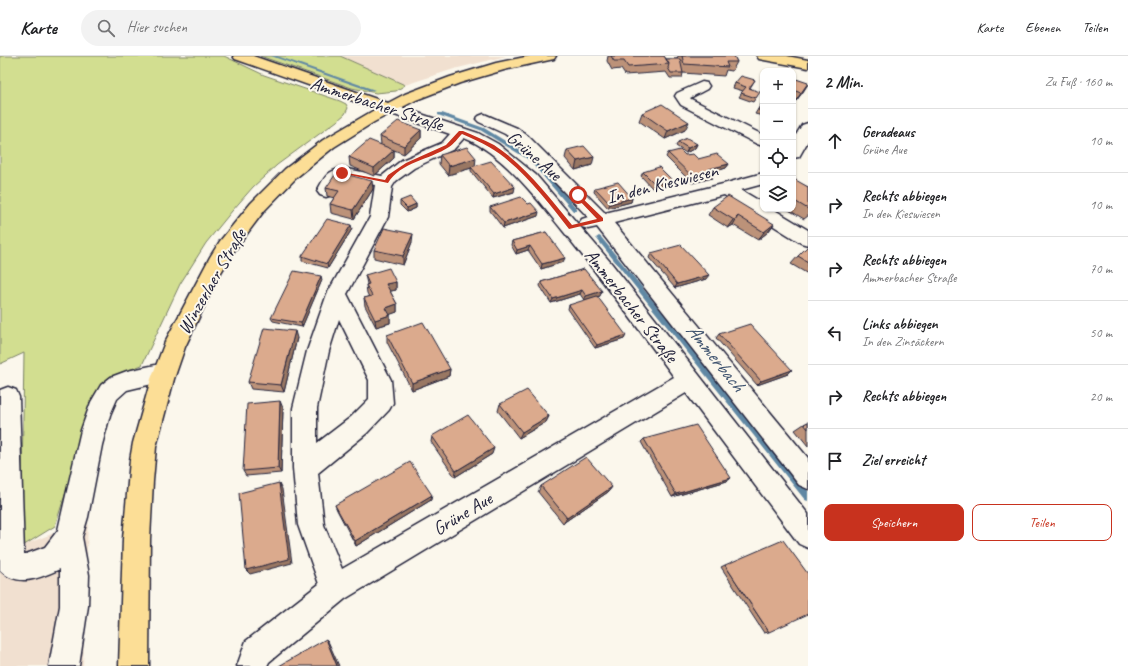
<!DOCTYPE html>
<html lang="de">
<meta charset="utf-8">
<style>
:root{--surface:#fff;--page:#f2f2f2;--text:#202124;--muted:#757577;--line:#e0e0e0;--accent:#c8321e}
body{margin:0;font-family:Caveat,sans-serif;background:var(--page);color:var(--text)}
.controls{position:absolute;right:12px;top:12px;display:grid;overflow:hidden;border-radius:8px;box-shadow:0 1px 3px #0004}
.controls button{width:36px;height:36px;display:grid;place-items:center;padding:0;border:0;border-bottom:1px solid var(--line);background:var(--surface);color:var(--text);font:20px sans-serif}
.stop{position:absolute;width:12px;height:12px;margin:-9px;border:3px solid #c8321e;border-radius:50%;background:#fff}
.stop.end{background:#c8321e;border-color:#fff;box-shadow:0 1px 4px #0008}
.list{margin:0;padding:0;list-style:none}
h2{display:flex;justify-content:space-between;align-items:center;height:52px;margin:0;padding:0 16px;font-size:17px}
h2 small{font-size:13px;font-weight:400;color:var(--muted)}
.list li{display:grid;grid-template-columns:26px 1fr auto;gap:12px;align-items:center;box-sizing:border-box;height:64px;padding:0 16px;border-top:1px solid var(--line)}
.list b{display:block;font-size:15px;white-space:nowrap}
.list p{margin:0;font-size:13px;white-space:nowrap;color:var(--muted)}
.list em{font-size:13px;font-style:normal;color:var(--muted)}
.actions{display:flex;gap:8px;padding:12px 16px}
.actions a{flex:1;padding:9px 0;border:1px solid var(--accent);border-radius:8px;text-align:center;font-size:14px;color:var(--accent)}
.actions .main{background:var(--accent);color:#fff}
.icon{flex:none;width:22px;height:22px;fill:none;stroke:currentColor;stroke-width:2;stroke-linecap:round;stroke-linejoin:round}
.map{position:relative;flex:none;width:808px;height:610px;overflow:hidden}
header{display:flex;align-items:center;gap:24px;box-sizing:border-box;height:56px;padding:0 20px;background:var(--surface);border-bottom:1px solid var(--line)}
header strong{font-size:19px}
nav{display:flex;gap:22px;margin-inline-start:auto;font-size:14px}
.search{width:280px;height:36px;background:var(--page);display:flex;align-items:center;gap:10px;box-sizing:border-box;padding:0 14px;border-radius:22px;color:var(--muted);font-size:15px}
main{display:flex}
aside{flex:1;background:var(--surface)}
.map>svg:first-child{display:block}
.built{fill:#f1e0d0}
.green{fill:#d2de90;stroke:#7a8066}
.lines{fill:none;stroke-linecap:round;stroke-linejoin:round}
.stream{fill:#6088a4;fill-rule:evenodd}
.minor-casing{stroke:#22223b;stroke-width:3}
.major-casing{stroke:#22223b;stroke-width:3}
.minor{fill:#fbf7ec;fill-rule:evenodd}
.major{fill:#fcde96;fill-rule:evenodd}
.wall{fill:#bc9279;stroke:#22223b}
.shaded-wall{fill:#997763;stroke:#22223b}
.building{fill:#dbaa8d;stroke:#22223b}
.route{fill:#c8321e}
.labels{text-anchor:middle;stroke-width:4;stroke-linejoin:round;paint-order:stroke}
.street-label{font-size:19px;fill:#22223b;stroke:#fbf7ec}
.water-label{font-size:20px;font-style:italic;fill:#415570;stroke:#fbf7ec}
</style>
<header>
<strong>Karte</strong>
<div class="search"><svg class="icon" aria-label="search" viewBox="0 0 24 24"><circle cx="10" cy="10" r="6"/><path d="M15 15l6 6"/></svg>Hier suchen</div>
<nav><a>Karte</a><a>Ebenen</a><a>Teilen</a></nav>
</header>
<main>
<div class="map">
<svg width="808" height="610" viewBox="0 0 808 610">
<rect width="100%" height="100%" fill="#fbf7ec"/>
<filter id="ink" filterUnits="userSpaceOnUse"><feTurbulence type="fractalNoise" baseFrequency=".025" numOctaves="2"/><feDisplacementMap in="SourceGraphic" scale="8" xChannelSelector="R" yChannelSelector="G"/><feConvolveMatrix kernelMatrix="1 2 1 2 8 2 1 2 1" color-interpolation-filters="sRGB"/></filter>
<g filter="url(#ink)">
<path class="built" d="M340,0H506L454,13L405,29Z
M88,464L83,610H0V498Z"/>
<path class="green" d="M0,0H224L264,19L340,45L346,48L348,52L345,58L337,65L277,109L253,131L232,155L206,187L180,228L142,309L113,320L100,330L55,470L21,491L24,297L0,308Z
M260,0H340L405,29L396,35L376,37L352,32Z"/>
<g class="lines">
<path class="stream" d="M271,0H277L375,34L371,35Z
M438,57H442L484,72L533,102L577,153V155H573L529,104L480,74L438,59Z
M599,180L601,181L808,435V445L805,444L597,183L596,182Z"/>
<g class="minor-casing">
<path id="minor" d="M702,26L707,27L709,30L707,33L690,42L691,43L763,79V90L757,88L681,49L675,40L677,37Z
M388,47L478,77L498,88L536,119L612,208L808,458V492L799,488L686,337L345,543L269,606L267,610H237L246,585L319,528L298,469L293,412V352L307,295L327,238L370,161L375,129L344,123L340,124L332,139L326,141L320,139L317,135C325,121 326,116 342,112L382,120L402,104L442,87L450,78L383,55L380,52L383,49ZM464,82C502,96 538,144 563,175C602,223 638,272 674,321L342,513L324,469L318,417L367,377L389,354L393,347L391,324L347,238L388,161L392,131L396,125L414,112L454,93ZM339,263L369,324V343L351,361L317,387V352L329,295Z
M484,58L517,72L528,80L605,157L723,128L763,117V128L741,134L763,147V153H773L808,174V189L801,187L724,139L614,167L808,402V433L799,429L597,171L588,173L582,171L579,167L582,163L588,161L516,86L505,78L479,66L476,63L479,60Z
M808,67V85L799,101L793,102V84L802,69Z
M165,307L173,309L176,316L173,323L127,334L117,343L110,359L102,389L88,461L82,481L89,519L88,550L79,610H49L60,550V513C40,522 18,532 0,514V334L8,331L16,334L19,341L24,498H26L45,491L58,474L81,374L91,346L101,329L111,321L127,315Z"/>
</g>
<g class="major-casing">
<path id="major" d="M233,0H253L388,47L405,38L450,21L496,7L530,0H556L554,3L504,14L460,27L416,44L374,66L334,91L297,121L264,155L234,195L217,223L185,291L174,323L156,391L153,425L150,483L149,610H119L123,483L130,404L133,387L151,323L165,286L210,201L220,185L251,147L285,113L323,84L376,53L235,3Z
M757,0H787L808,4V12L764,4L759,3Z"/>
</g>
<use href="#minor" class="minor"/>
<use href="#major" class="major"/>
</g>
<path class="wall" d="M608,0H664L666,3H677L678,0H734L737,6L732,15L726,14L724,20L683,17L682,22H670L666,16L625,19L621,13L612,14L607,5Z
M793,22L808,28L796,45L793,44Z
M755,24L750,32L757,40L753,46L739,41L743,35L733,32L735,27Z
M763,45V60L755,58Z
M642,57L685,74L665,83L639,65Z
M421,74V82L404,98L394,94V102L374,120L350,110L349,101L381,88L380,80Z
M678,86L697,88L695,92L686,97L676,90Z
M567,94L592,109L575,114L565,102Z
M668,97L685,99L698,103L729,108L726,112L712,116V122L692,127L666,101Z
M440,99L475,110L514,136L493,142L471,115V112L448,119L439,108Z
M643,116L670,128L653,133L641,120Z
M793,124L808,131V160L804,163L787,153H793Z
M326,132L373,133L354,163L331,157L330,148L334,142L327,140Z
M595,132L632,142L631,146L608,152L594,136Z
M400,145L416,148V152L407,156L400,149Z
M490,151L538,160L503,172L490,155Z
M713,151L774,168L768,176L758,184L733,169L728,172L708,159Z
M352,173L328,212L302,205V200Z
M546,176L563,206L541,213L528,194L516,198L511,189L512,185Z
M412,186L403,209L374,202V194Z
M808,190V218L791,208L798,200Z
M651,197L706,223L675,232L649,202Z
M584,213L600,240L584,244L580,238L551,247L540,230L541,226Z
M365,219L396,226V234L390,235L397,248V256L390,258V267L376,271L365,250L364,242L369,241L367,237L366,229L367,228Z
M322,224L302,271L273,265L271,262Z
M569,249L626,279L624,283L595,292L568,253Z
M719,278L788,318L757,329L716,282Z
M387,279L450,313L449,320L412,334L387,286Z
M297,282L284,336L251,333L248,326Z
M500,348L549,360L546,366L519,382L498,355Z
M283,352L281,417L246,420L243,415Z
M808,366V390L795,374L804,368Z
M432,380L492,398L455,421L431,386Z
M644,383L731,422L727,425L672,441L641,386Z
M541,430L612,431L608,436L563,467L538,436Z
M431,444L356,490L337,454L335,449Z
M725,509L769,576L764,577L721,511Z"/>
<path class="shaded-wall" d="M808,28L803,36L796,45L801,37Z
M689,66L685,74L665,83L668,75Z
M421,74V82L404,98V90Z
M697,88L695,92L686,97L688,92Z
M394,94V102L374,120V112Z
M594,101L592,109L575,114L577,105Z
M476,102L475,111L448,119L449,110Z
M729,108L726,112L707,118L709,113Z
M714,118L712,122L692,127L695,123Z
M672,124L670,128L653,133L655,128Z
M372,125L373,133L354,163L353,154Z
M515,131L514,136L493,142L494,138Z
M632,142L631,146L608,152L610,148Z
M416,148V152L407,156V152Z
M539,156L538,160L503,172L504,167Z
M738,160L733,169L728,172L734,164Z
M774,168L768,176L758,184L764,176Z
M351,169L352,173L328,212L327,208Z
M413,178L412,186L403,209V200Z
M530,190L528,194L516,198L517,194Z
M565,202L563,206L541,213L542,208Z
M709,219L706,223L675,232L677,228Z
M321,220L322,224L302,271L301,267Z
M396,226V234L387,236L386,228Z
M582,234L580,238L551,247L553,243Z
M602,235L600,240L584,244L586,240Z
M397,248V256L386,260V252Z
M390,259V267L376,271L375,264Z
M295,275L297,282L284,336L281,329Z
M626,279L624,283L595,292L597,289Z
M450,313L449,320L412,334V327Z
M792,314L788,318L757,329L761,325Z
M280,345L283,352L281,417L278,412Z
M549,360L546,366L519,382L522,376Z
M494,392L492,398L455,421L456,415Z
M731,422L727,425L672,441L676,438Z
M279,427L282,433L292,507L250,518L246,514Z
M612,431L608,436L563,467L567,462Z
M432,439L431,444L356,490L355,485Z
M326,583L328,585L339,610H337Z"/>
<path class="building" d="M611,0H664L669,8L628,11L624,5H614Z
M682,0H734L737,6H726L728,11L684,8Z
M666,3H680L683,17H671L668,12L669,8Z
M741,20L755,24L749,32L760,36L756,42L741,37L746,31L735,27Z
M793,22L808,27L801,37L793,34Z
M763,45V55L758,54Z
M662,48L689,66L668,75L642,57Z
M398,65L421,74L404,90L380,80Z
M687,82L697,88L688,92L678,86Z
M369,84L394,94L374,112L349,101Z
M584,90L594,101L577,105L567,94Z
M467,91L476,102L449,110L440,99Z
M680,94L685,99L693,98L698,103L717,98L729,108L709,113L714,118L695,123L668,97Z
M491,105L515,131L494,138L471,111Z
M659,111L672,124L655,128L643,116Z
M337,116L372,125L353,154L330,148L339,135L326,132Z
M794,123L808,131V153L793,144V124Z
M618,126L632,142L610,148L595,132Z
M728,140L774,168L764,176L738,160L734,164L713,151Z
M410,141L416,148L407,152L400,145Z
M521,141L528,148L531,147L539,156L504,167L490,151Z
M327,163L351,169L327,208L302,200Z
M384,172L413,178L403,200L374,194Z
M546,176L565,202L542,208L530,190L517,194L512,185Z
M681,189L709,219L677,228L651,197Z
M808,190V206L798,200Z
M389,212L396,226L386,228L397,248L386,252L390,259L375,264L364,242L372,240L366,229L369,228L365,219Z
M584,213L602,235L586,240L582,234L553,243L541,226Z
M294,215L321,220L301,267L271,262Z
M597,240L626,279L597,289L569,249Z
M423,266L450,313L412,327L387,279Z
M750,268L792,314L761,325L719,278Z
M264,272L295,275L281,329L248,326Z
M527,334L549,360L522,376L500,348Z
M280,345L278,412L243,415L247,348Z
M468,359L494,392L456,415L432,380Z
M808,366V373L804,368Z
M696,369L731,422L676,438L644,383Z
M586,401L612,431L567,462L541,430Z
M410,406L432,439L355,485L335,449Z
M279,427L289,503L246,514L239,437Z
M783,484L808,518V558L769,576L725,509Z
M326,583L337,610H279Z"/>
</g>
<path class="route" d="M459,75H463C473,79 484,84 494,89C525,109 549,141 572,169L597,163L576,141V138H578L603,162V165L569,173C548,146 519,108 489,91C481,86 471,82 462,78C458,82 454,88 449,91C429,104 401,106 388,127L340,117L342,116L385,124L388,119L406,107L446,89Z"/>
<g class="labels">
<g class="street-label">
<text transform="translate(377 47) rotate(18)" y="7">Ammerbacher Straße</text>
<text transform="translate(535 99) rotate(41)" y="7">Grüne Aue</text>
<text transform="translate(662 127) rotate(-14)" y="7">In den Kieswiesen</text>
<text transform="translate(211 225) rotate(-60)" y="7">Winzerlaer Straße</text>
<text transform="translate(632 249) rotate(52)" y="7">Ammerbacher Straße</text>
<text transform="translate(462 457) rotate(-31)" y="7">Grüne Aue</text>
</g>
<g class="water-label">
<text transform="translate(716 301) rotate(51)" y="7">Ammerbach</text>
</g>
</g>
</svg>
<div class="controls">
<button>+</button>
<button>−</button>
<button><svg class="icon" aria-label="locate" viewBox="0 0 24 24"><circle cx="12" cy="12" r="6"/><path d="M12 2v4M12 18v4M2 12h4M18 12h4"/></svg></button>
<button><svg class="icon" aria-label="layers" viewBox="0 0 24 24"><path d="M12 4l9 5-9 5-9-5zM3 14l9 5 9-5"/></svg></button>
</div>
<div class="stop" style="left:578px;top:139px"></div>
<div class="stop end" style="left:342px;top:117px"></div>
</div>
<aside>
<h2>2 Min.<small>Zu Fuß · 160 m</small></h2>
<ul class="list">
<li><svg class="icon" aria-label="ahead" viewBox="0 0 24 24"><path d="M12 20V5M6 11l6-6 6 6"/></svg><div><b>Geradeaus</b><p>Grüne Aue</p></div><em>10 m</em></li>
<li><svg class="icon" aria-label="right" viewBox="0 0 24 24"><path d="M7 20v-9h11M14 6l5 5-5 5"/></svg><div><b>Rechts abbiegen</b><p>In den Kieswiesen</p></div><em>10 m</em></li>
<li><svg class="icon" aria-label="right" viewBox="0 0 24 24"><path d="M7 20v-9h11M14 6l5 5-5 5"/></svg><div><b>Rechts abbiegen</b><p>Ammerbacher Straße</p></div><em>70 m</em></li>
<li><svg class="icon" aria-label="left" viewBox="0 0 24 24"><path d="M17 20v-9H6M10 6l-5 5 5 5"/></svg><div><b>Links abbiegen</b><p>In den Zinsäckern</p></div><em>50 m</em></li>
<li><svg class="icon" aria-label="right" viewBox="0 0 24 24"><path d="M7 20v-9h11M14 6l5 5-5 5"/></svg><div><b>Rechts abbiegen</b></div><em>20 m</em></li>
<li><svg class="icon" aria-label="arrive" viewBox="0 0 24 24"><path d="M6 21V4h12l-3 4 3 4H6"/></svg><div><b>Ziel erreicht</b></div></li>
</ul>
<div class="actions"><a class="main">Speichern</a><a>Teilen</a></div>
</aside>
</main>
